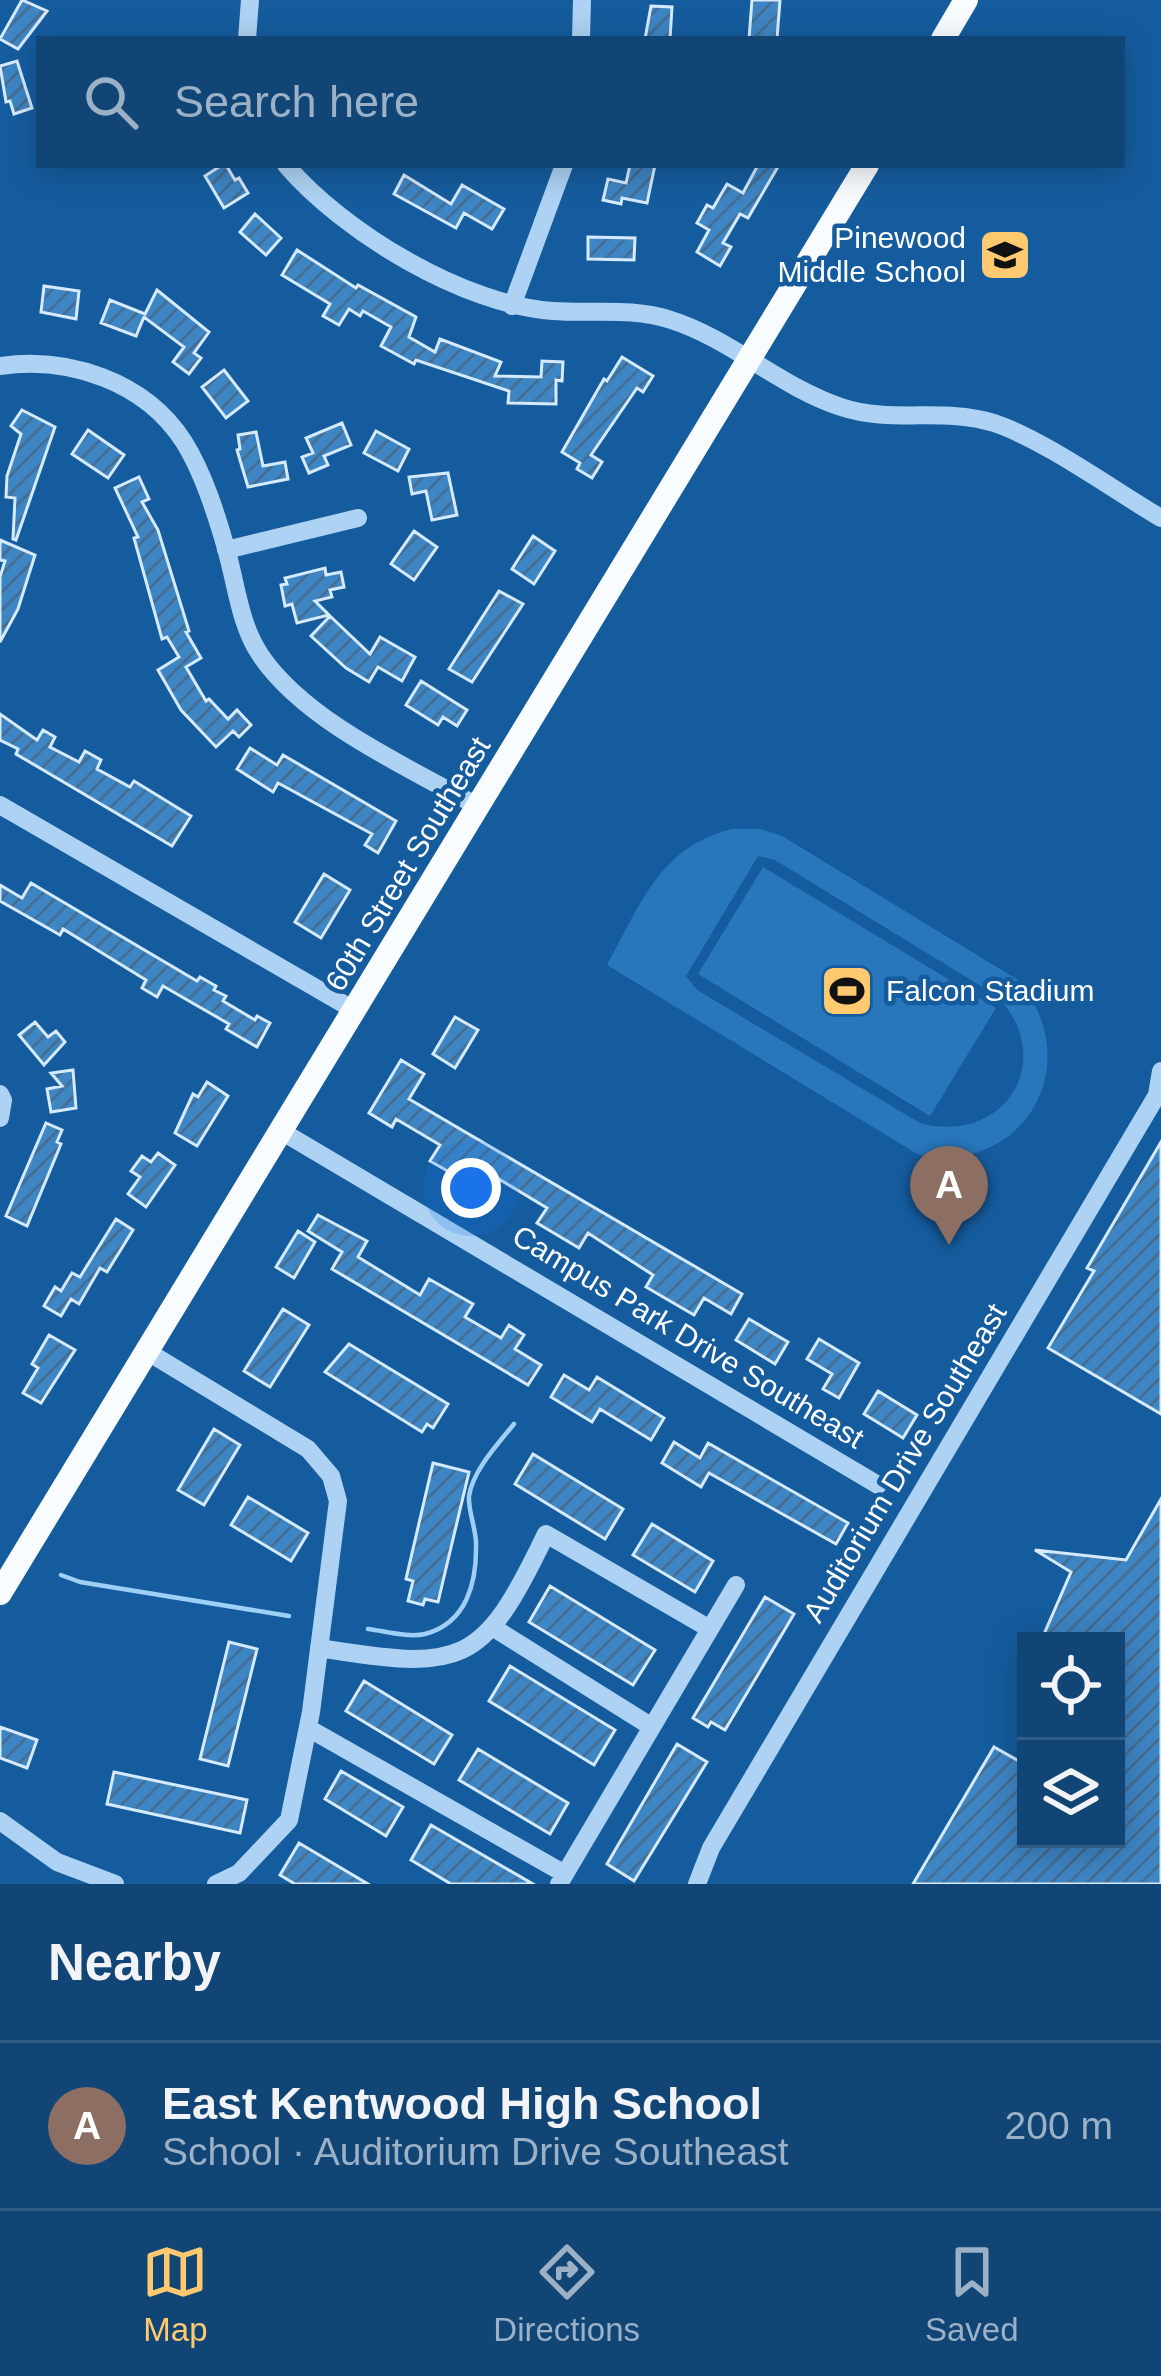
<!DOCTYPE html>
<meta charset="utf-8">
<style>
:root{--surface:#104576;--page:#194c7b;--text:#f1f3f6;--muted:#9cb1c5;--line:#305d88;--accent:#ffca6f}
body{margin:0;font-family:Arial,sans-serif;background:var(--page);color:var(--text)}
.controls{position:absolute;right:36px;bottom:36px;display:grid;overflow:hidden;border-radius:0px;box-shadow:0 6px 30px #0003}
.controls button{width:108px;height:108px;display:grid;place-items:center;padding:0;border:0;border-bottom:3px solid var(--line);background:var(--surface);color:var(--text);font:60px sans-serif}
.you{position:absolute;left:471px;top:1188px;width:42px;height:42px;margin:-30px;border:9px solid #fff;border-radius:50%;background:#1a73e8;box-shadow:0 0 0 18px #1a73e833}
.badge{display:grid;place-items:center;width:78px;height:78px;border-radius:50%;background:var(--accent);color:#fff;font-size:39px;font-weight:700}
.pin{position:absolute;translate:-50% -99px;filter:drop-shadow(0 3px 6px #0008)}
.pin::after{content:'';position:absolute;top:63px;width:42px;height:36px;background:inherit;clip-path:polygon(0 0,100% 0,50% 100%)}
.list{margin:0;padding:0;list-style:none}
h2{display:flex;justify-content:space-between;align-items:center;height:156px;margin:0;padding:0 48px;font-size:51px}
h2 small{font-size:39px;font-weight:400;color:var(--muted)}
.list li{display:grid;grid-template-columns:78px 1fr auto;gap:36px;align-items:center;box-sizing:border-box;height:168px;padding:0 48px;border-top:3px solid var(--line)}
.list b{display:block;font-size:45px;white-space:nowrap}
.list p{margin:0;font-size:39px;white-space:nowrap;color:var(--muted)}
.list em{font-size:39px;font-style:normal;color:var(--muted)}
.icon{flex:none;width:66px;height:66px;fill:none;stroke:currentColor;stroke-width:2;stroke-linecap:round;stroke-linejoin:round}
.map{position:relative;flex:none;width:1161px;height:1884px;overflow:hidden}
.search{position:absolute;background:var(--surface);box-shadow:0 6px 30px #0003;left:36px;right:36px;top:36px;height:132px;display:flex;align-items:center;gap:30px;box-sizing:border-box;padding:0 42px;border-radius:0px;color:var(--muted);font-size:45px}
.sheet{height:324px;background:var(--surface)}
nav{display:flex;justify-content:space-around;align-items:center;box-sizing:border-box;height:168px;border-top:3px solid var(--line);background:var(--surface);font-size:33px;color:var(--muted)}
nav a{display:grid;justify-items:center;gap:6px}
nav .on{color:var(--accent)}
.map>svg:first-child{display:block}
.pitch{fill:#2876bb;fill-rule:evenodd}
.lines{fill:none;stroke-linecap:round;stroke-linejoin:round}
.stream{stroke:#9fcef6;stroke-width:4.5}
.building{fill:url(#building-hatch);stroke:#d5eafd;stroke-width:3}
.minor{stroke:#add2f3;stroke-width:18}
.major{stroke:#f9fcff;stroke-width:24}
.labels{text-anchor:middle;stroke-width:9;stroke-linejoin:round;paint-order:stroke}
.poi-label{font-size:30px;fill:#fff;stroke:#155c9e;text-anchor:end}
.street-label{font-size:30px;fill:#fff;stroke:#155c9e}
</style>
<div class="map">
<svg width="1161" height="1884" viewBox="0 0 1161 1884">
<defs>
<pattern id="building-hatch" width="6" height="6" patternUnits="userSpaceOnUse" patternTransform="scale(3)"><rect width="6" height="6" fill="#3e85c4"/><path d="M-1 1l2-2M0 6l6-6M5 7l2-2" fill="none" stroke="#446e94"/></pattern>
</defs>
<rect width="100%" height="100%" fill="#155c9e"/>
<path class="pitch" d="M732,829H760L782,836L1018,980C1088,1063 1025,1175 919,1155L607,965C641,904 659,847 732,829ZM758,856L775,860L997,996C1058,1060 1005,1146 920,1123L697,990L686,976Z
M763,867L996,1008L930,1116L698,974Z"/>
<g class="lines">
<path class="stream" d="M61,1575L80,1582L289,1616
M368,1629C385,1631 409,1638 425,1634C467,1623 477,1582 476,1543C476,1529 468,1511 469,1496C473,1470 498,1444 514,1424"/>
</g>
<path class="building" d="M22,0L47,11L18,49L0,39Z
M752,0H780L777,39H749Z
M651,6L672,7L670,39H645Z
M17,61L32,108L14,114L10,101L6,102L0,66Z
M222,165H226L235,180L239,178L248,193L224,208L205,176Z
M630,165H655L647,203L622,198L621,204L603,200L608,179L626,183Z
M758,165H779L748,218L740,214L723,243L731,247L720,266L697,252L709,230L697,223L707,205L713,208L727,184L743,193Z
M404,175L451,204L462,185L504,209L492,229L464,213L456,228L394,194Z
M255,214L281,238L266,255L240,232Z
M588,237L635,238L634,260L588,259Z
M297,250L356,288L358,285L416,317L409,337L435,352L440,339L501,362L495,376L541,377L542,361L563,362L562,381L556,380V404L508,403L509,391L416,360L414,364L381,346L391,327L363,311L360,316L349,309L339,325L323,316L330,304L282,275Z
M44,286L79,291L76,319L41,312Z
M157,290L209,332L194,353L201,358L189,374L173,362L184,347L144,317L136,336L101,323L110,300L145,314Z
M622,357L653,376L643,392L637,388L591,455L602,462L592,478L577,469L580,463L562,452L604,379L607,381Z
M224,370L248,401L226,418L202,387Z
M22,410L55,427L16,540L13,539L15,498L6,497L7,476L21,434L11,426Z
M342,423L351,445L324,456L328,465L309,473L302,457L313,453L306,438Z
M88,430L124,455L108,478L72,454Z
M376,431L409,449L398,471L364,453Z
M256,432L263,466L285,462L288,479L248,487L237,450L240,449L238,435Z
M448,473L457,515L432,520L426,491L412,494L409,477Z
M139,477L149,499L142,502L158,530L189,631L186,632L201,658L186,667L206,701L209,699L228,719L237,710L251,725L239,737L233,731L216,747L181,710L158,670L179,657L167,637L162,639L134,538L138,537L115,488Z
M414,531L437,547L414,580L391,564Z
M533,536L555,551L534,584L512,569Z
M0,540L35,555L18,609L0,642V577L5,561L0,560Z
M325,568L326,575L341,572L344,587L330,590L332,597L315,601L329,615L297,623L292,604L285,606L281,585L287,584L285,578Z
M499,591L523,604L472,682L449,669Z
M330,616L370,654L380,637L415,657L402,681L378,667L369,682L346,668L311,636Z
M421,681L467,710L457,726L443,717L438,725L406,705Z
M0,714L37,740L43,730L55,737L50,747L79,762L85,751L101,760L97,769L130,787L134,781L191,816L172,846L16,754L18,749L0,740Z
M250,748L277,765L283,755L396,821L378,853L365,845L372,834L278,783L273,792L237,769Z
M324,874L350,890L321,938L295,922Z
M31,883L197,981L200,977L216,986L214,990L226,996L223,1001L255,1020L257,1016L270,1023L257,1047L226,1029L229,1024L163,986L157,997L142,988L146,980L63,929L60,935L0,901V885L22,898Z
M455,1017L478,1030L455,1068L433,1054Z
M35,1022L48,1037L56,1031L65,1042L44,1065L19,1035Z
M401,1060L424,1074L409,1099L742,1294L731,1314L704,1298L694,1315L646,1287L653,1275L588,1233L579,1248L537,1223L547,1208L484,1170L474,1186L430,1161L440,1145L396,1119L392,1127L369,1113Z
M73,1070L76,1108L51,1112L47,1089L62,1086L51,1073Z
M207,1082L228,1096L197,1146L175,1133L193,1094L198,1097Z
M46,1123L62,1130L57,1142L61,1144L27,1226L6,1216Z
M1161,1142V1414L1048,1348L1094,1271L1087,1268Z
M158,1153L175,1165L146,1207L128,1194L140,1177L131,1171L142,1156L151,1162Z
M318,1215L367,1241L358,1257L420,1295L429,1279L473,1304L465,1317L501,1338L509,1325L524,1335L515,1349L541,1365L528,1385L332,1269L342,1252L308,1231Z
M116,1219L133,1230L107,1272L100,1268L79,1304L71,1299L61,1316L44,1306L55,1287L61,1291L72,1273L80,1277Z
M298,1231L315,1242L294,1278L276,1267Z
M283,1309L309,1325L270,1387L244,1371Z
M749,1319L788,1342L775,1364L736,1340Z
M49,1335L75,1350L41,1403L23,1393L38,1368L32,1364Z
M819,1339L859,1363L839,1398L823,1389L832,1374L807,1359Z
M349,1344L448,1404L433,1428L427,1424L422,1432L325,1372Z
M564,1375L589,1390L597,1377L664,1418L651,1440L600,1409L592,1422L551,1397Z
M878,1391L917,1415L903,1438L864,1414Z
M214,1429L240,1445L204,1505L178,1490Z
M674,1442L700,1458L708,1443L848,1523L836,1544L709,1473L701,1487L662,1463Z
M533,1454L623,1509L605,1539L515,1484Z
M433,1463L469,1472L438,1602L425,1599L423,1605L408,1601L413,1581L406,1579Z
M248,1497L308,1533L291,1561L231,1525Z
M1161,1499V1884H913L994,1747L1026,1765V1839H1116V1641H1041L1071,1572L1035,1550L1126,1560Z
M652,1524L713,1561L695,1592L633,1555Z
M550,1586L655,1650L633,1685L529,1622Z
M765,1597L794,1614L725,1730L711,1722L708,1727L693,1718Z
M229,1642L257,1649L228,1766L200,1759Z
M510,1666L615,1730L594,1765L489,1701Z
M364,1681L452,1735L434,1764L346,1711Z
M0,1727L37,1740L27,1768L0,1758Z
M677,1744L707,1762L634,1881L607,1864Z
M478,1749L568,1803L550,1834L459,1780Z
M341,1771L403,1807L386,1836L325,1799Z
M114,1772L247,1800L240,1833L107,1804Z
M431,1825L533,1884H451L411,1860Z
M299,1843L368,1884H295L280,1875Z"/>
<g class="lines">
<path class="minor" d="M247,39L250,0
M581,39L582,0
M286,165C343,232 464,305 553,311C593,314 631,307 671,320C731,339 780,387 841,407C891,424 944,407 994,423C1043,439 1115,491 1161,518
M512,306L564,165
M0,366C68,356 145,381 184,442C204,474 217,516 227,552C237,588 240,625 261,656C306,722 408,767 477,806
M226,550L358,518
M0,805L354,1010
M0,1094L3,1100L0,1118
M281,1131L878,1485
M148,1352L308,1449L331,1476L338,1501L311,1712L289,1820L239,1873L216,1884
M494,1628L652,1727
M319,1648C462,1671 482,1668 546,1534L710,1629
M308,1728L565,1874
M0,1821L57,1862L115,1884
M559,1884L736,1585
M697,1884L711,1848L1157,1095L1161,1071"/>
<path class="major" d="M943,39L966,0
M0,1593L867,165"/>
</g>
<defs>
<g id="school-square" transform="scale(2.7)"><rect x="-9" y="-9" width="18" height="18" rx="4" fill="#ffca6f" stroke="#155c9e"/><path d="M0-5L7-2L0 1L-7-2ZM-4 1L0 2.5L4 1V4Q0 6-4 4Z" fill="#111"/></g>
<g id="stadium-square" transform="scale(2.7)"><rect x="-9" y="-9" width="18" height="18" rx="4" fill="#ffca6f" stroke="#155c9e"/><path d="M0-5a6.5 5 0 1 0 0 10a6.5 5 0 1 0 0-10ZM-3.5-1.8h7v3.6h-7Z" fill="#111"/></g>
</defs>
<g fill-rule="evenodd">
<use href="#school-square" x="1005" y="255"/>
<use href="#stadium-square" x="847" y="991"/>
</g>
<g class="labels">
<g class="poi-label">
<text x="966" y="248">Pinewood<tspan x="966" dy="34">Middle School</tspan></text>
<text x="886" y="1001" text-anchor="start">Falcon Stadium</text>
</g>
<g class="street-label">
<text transform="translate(408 864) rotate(-59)" y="10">60th Street Southeast</text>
<text transform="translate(688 1337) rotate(31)" y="10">Campus Park Drive Southeast</text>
<text transform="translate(905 1463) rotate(-59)" y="10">Auditorium Drive Southeast</text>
</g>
</g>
</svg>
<div class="controls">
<button><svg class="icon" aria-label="locate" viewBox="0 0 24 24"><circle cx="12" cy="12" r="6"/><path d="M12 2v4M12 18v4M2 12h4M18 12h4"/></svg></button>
<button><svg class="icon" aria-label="layers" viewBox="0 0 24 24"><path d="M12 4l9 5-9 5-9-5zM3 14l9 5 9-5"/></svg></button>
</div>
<div class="you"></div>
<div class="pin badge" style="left:949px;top:1245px;background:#8d6e63">A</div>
<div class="search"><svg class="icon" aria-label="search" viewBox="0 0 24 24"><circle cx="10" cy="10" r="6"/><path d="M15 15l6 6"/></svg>Search here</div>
</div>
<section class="sheet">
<h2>Nearby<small></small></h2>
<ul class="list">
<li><span class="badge" style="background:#8d6e63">A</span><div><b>East Kentwood High School</b><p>School · Auditorium Drive Southeast</p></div><em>200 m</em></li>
</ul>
</section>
<nav>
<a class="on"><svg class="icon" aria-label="map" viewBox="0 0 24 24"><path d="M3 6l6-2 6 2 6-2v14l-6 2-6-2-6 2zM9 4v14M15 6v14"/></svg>Map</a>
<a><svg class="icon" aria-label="directions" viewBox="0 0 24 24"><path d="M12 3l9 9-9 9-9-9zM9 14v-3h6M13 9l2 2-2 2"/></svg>Directions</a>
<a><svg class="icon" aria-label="saved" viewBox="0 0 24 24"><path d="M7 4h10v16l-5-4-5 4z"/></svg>Saved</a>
</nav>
